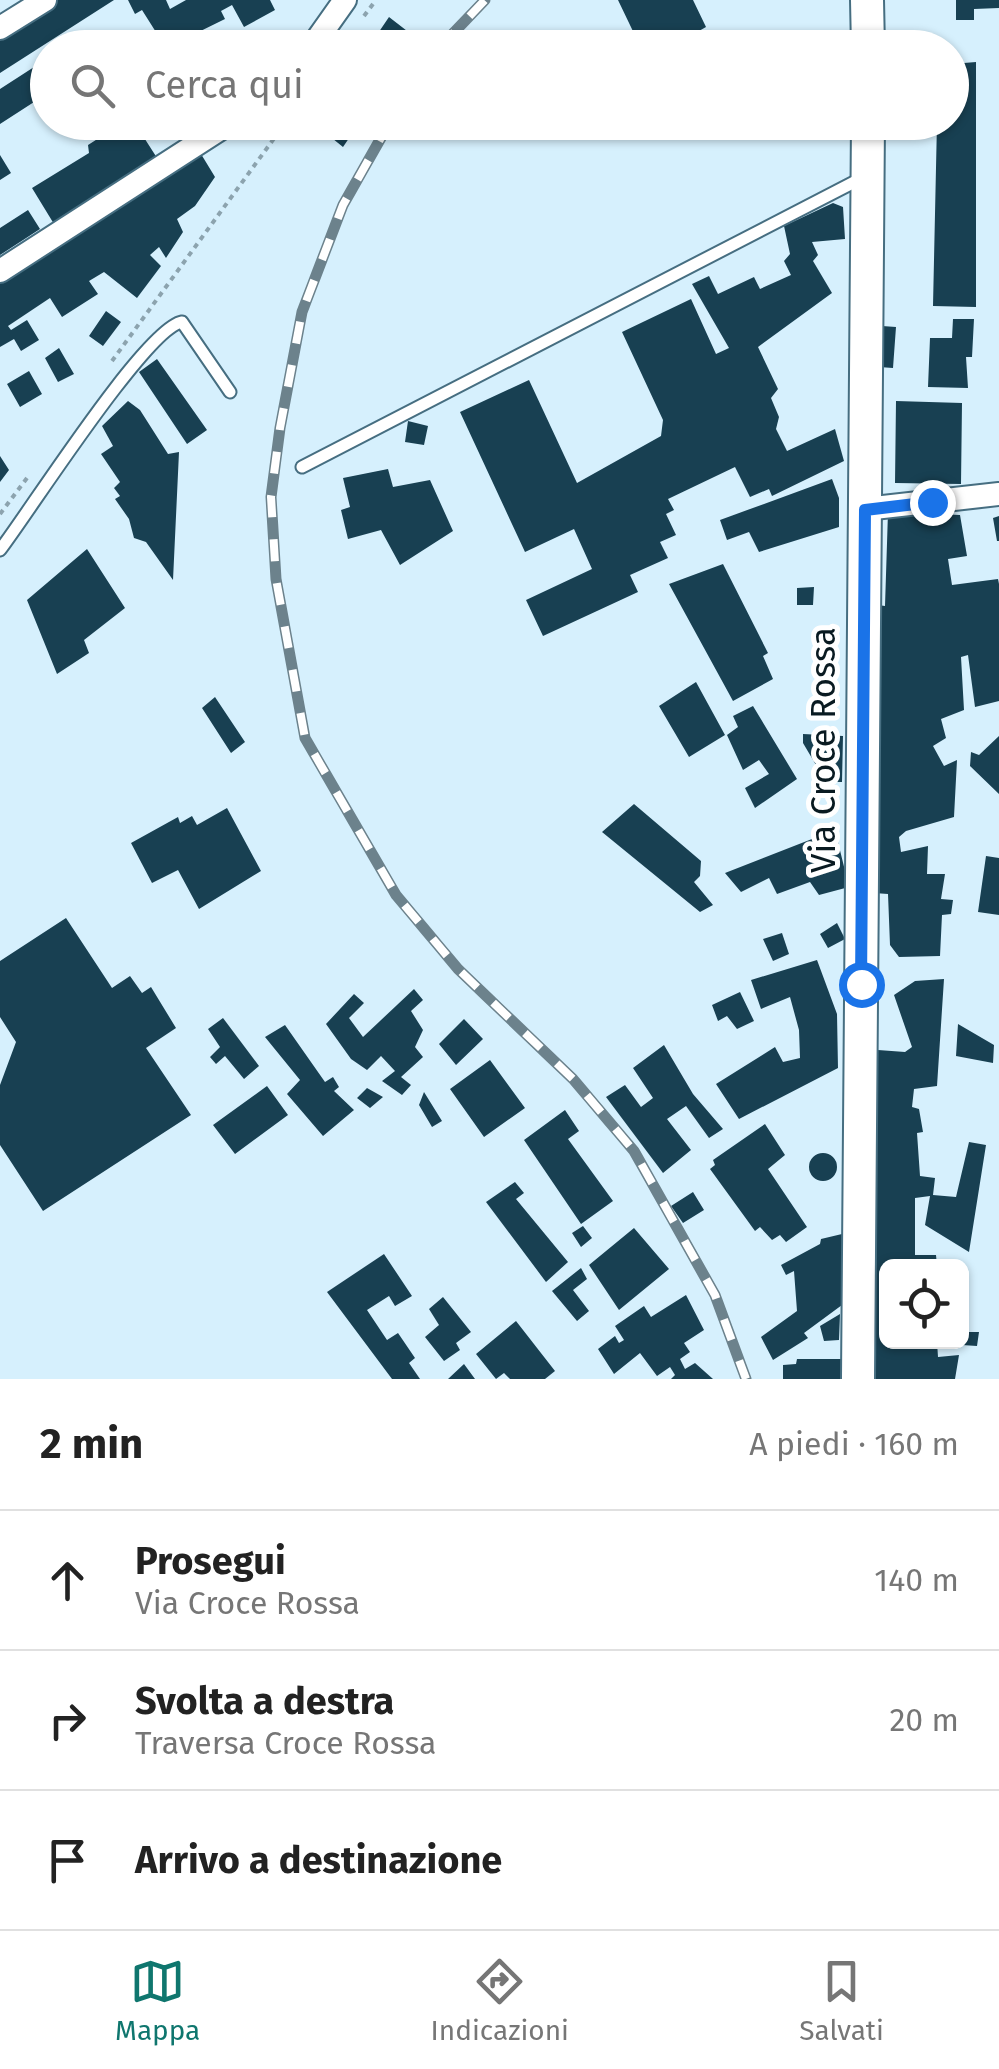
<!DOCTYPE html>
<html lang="it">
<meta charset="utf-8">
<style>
:root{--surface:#fff;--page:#f2f2f2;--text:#222;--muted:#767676;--line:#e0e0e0;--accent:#0f766e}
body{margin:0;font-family:"Fira Sans",sans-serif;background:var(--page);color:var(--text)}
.controls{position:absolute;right:30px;bottom:30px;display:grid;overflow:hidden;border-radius:15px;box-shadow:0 2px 8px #0004}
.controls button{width:90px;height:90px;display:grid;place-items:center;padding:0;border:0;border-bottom:2px solid var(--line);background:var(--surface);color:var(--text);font:50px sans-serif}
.stop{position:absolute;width:30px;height:30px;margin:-22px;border:8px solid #1a73e8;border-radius:50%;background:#fff}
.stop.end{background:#1a73e8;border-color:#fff;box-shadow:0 2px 10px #0008}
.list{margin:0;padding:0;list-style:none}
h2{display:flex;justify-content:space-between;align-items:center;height:130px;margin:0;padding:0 40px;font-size:42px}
h2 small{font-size:32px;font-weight:400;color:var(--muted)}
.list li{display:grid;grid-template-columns:65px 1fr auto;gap:30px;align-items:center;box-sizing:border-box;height:140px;padding:0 40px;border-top:2px solid var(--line)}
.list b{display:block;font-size:38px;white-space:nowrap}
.list p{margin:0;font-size:32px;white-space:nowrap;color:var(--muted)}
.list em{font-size:32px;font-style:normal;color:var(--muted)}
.icon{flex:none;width:55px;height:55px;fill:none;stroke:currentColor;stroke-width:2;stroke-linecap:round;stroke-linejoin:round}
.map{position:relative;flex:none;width:999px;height:1379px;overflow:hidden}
.search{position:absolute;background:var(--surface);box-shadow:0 2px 8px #0004;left:30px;right:30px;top:30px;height:110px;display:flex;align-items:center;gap:25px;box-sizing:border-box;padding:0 35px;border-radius:55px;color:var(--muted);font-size:38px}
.sheet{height:550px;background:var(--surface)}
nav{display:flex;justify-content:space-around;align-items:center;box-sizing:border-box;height:140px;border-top:2px solid var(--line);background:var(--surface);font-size:28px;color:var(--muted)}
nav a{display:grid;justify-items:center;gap:5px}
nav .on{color:var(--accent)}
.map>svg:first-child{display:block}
.building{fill:#184052}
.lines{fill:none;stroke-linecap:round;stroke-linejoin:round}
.lane-casing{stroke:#466e81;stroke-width:15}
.street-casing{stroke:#466e81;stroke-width:26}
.secondary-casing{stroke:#466e81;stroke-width:36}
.path{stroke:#8ca3ae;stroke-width:4;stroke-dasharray:5 5;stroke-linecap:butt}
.lane{stroke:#fff;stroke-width:11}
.street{stroke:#fff;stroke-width:22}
.secondary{stroke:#fff;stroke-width:32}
.rail-casing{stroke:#6c828c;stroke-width:11}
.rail{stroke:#fff;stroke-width:8;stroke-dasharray:22;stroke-linecap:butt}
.route{stroke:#1a73e8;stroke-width:12}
.labels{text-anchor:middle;stroke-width:10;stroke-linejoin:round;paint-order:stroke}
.street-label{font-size:35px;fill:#091a21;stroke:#fff}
</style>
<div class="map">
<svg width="999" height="1379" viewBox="0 0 999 1379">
<rect width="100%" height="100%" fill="#d6f0fd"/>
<path class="building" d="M53,0H114L0,73V33Z
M128,0H166L170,9L186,0H270L275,10L244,27L232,5L221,11L225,19L166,48L142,10L135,14Z
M618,0H693L706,27L669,48H641Z
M956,0H999V8L974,9V20H956Z
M389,17L420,41L415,48H368Z
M122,30L133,48H96Z
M48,58V93L0,124V89Z
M976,62V307L933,306L937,122H952V64Z
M124,122H134L159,161L54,224L32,188L89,153L88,145Z
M312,122H360L343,147Z
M201,154L215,177L195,206L177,219L183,232L166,258L159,247L150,255L161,266L137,298L104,272L89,281L98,294L62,317L50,298L8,326L11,330L27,320L39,340L21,351L14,339L0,347V282Z
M0,155L11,173L0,180Z
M833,203L843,207L845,239L812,242L818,255L813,261L832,293L758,347L778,389L771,398L779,417L776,429L787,451L835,429L844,461L772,496L769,489L750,497L735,467L668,499L674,510L666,514L676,535L660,542L668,558L630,575L638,592L543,636L526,600L592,569L574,529L525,552L460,412L529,380L577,483L661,436L663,420L622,332L691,299L716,354L729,348L692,284L709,276L718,294L754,277L760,289L791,275L784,261L790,254L784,226Z
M28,210L40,229L0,255V228Z
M106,311L121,322L103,346L89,336Z
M953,319H974L972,357H966L968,388L928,387L930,338H952Z
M882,326L896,327L893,368L879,367Z
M59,348L74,374L58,382L45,358Z
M157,359L207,430L187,444L139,372Z
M29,371L42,394L20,407L7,384Z
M128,401L140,410L168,454L179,452L173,580L146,542L134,538L129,519L115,499L120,496L114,488L120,482L101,454L113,446L102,426Z
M896,401L962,403L961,484L895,483Z
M408,421L428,426L424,445L405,442Z
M0,456L9,470L0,482Z
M388,469L393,487L430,480L453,531L400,565L381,530L348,539L341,510L350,507L343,478Z
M832,479L839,498V527L759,552L749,532L727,540L720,520Z
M888,512L960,515L967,556L948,559L952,585L998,579L999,584V701L975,707L968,655L961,657L964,710L941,719L946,738L933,746L944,766L957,760L954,817L906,831L899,837L901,852L928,846L927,874H945L941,899L953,900L951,914L942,915L940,956L899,957L890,945L888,894L874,893L878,605L885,606Z
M999,516V541H997L993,518Z
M87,549L125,608L84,640L89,653L57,674L27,600Z
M723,564L768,653L763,656L773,679L733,701L669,584Z
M814,587L813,605H797V588Z
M696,682L725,735L689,757L659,706Z
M215,697L245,742L231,753L202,708Z
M753,706L797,779L755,808L745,788L769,774L759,760L743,770L727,735L738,727L733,716Z
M803,734L843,736L842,782H826L803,743Z
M999,736V794L970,766L971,752L979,755Z
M634,804L701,861L700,876L694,882L713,905L700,912L602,832Z
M227,808L261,871L199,909L178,870L152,883L131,843L178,817L180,823L192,816L197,825Z
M835,830L849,887L819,895L810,882L777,894L769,878L741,892L725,873Z
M986,856L999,858V915L978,912Z
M66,918L112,988L130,976L142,993L151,987L176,1028L146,1048L191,1115L43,1211L0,1145V1085L16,1042L0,1017V961Z
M837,923L845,939L828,948L820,934Z
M782,933L789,954L773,961L763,939Z
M817,960L837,1014L838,1068L739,1119L716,1084L775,1047L783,1062L800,1058L799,1030L790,997L761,1009L751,980Z
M944,979L937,1086L914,1089L912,1107L919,1109L923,1132L917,1133L920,1176L935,1178L933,1195L956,1197L969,1142L986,1145L969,1252L925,1225L930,1196L915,1198V1255H936L937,1266H886V1342H937L938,1357L959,1355L955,1379H869L878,1050L905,1052L912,1047L894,995L915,981Z
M414,989L423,1000L411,1011L423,1030L415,1047L423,1057L401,1077L411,1085L402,1095L382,1081L395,1071L381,1056L367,1070L351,1059L326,1024L354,994L364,1003L349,1018L363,1037Z
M740,992L754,1021L737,1029L727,1016L718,1021L712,1005Z
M223,1018L259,1066L244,1079L225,1056L216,1064L210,1057L220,1047L208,1029Z
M464,1019L483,1039L456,1065L439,1044Z
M958,1024L994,1045L993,1063L956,1056Z
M285,1025L325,1082L333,1077L339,1087L334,1091L354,1110L323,1136L287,1094L300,1080L265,1037Z
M664,1045L693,1094L723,1129L709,1138L686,1106L667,1119L691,1150L663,1173L606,1097L625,1085L641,1107L653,1098L633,1068Z
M490,1060L525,1108L484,1137L450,1089Z
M267,1086L288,1115L235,1154L213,1125Z
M367,1088L383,1097L370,1108L357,1098Z
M424,1092L442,1121L432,1127L419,1105Z
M565,1110L579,1131L568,1139L613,1201L581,1224L524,1140Z
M765,1124L785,1155L768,1169L807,1227L786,1242L780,1235L772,1240L760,1227L755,1231L710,1169L715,1165L713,1160Z
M809 1167a14 14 0 1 1 28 0a14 14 0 1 1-28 0Z
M515,1182L524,1193L516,1199L568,1262L546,1282L486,1202Z
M693,1192L704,1210L683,1223L671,1206Z
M583,1226L592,1238L581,1247L572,1233Z
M634,1228L669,1269L619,1310L589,1265Z
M842,1234V1305L804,1333L808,1338L773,1360L761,1337L797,1311L794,1271L786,1275L781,1265L820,1244L821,1239Z
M384,1254L412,1296L395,1306L389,1296L367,1310L387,1340L398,1333L415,1358L409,1363L420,1379H392L327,1292Z
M581,1268L587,1279L573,1290L589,1311L577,1321L552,1291Z
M686,1295L704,1330L684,1343L690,1352L680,1359L685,1369L695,1363L713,1379H671L675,1375L670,1367L657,1376L640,1353L614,1374L598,1349L615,1336L619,1343L624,1340L615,1326L644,1306L651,1317Z
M443,1297L471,1332L456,1343L460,1350L444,1361L425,1337L439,1325L429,1309Z
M840,1314L839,1340L824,1341L820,1326Z
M516,1321L555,1371L545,1379H510L504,1373L496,1379L476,1354Z
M962,1332H979L977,1346L962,1345Z
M797,1359H843L842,1379H783V1365L796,1364Z
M464,1364L475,1379H448Z"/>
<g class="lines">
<g class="lane-casing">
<path id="lane" d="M302,467L864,177
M0,550C30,511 146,328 182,322L230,392"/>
</g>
<g class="street-casing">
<path id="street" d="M0,28L45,0
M311,48L345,0
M0,271L231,122
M865,509L999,494"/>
</g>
<g class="secondary-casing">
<path id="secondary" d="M867,0L868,48
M858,1379L868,122"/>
</g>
<path class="path" d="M364,16L376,0
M112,361L286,122
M0,514L30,474"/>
<use href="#lane" class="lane"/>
<use href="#street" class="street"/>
<use href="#secondary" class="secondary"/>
<g class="rail-casing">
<path id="rail" d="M439,48L485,0
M390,122L343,205L302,312L280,428L271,497L276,579L305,738L396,895L458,969L573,1079L634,1151L715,1295L746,1379"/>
</g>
<use href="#rail" class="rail"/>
</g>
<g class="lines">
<path class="route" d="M861,984L865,510L932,502"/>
</g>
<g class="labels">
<g class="street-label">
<text transform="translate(823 750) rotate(-90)" y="12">Via Croce Rossa</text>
</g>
</g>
</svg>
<div class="controls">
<button><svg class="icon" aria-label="locate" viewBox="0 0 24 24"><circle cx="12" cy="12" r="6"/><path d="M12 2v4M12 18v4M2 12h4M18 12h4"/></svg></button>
</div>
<div class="stop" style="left:861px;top:984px"></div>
<div class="stop end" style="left:932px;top:502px"></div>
<div class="search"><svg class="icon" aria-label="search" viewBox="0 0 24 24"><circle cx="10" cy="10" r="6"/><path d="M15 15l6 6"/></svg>Cerca qui</div>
</div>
<section class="sheet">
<h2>2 min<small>A piedi · 160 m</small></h2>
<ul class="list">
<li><svg class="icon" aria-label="ahead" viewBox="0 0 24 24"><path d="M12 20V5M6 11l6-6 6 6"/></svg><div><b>Prosegui</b><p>Via Croce Rossa</p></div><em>140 m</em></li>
<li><svg class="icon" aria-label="right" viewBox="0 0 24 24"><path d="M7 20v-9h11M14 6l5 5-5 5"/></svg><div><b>Svolta a destra</b><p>Traversa Croce Rossa</p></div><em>20 m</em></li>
<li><svg class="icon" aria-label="arrive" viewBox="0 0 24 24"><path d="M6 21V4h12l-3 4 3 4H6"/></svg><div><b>Arrivo a destinazione</b></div></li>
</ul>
</section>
<nav>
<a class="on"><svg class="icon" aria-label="map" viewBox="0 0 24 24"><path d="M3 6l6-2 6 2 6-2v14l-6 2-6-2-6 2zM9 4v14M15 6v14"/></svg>Mappa</a>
<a><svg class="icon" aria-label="directions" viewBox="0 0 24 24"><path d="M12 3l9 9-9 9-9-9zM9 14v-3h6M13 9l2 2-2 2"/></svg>Indicazioni</a>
<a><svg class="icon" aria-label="saved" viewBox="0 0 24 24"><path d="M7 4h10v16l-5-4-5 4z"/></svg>Salvati</a>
</nav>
